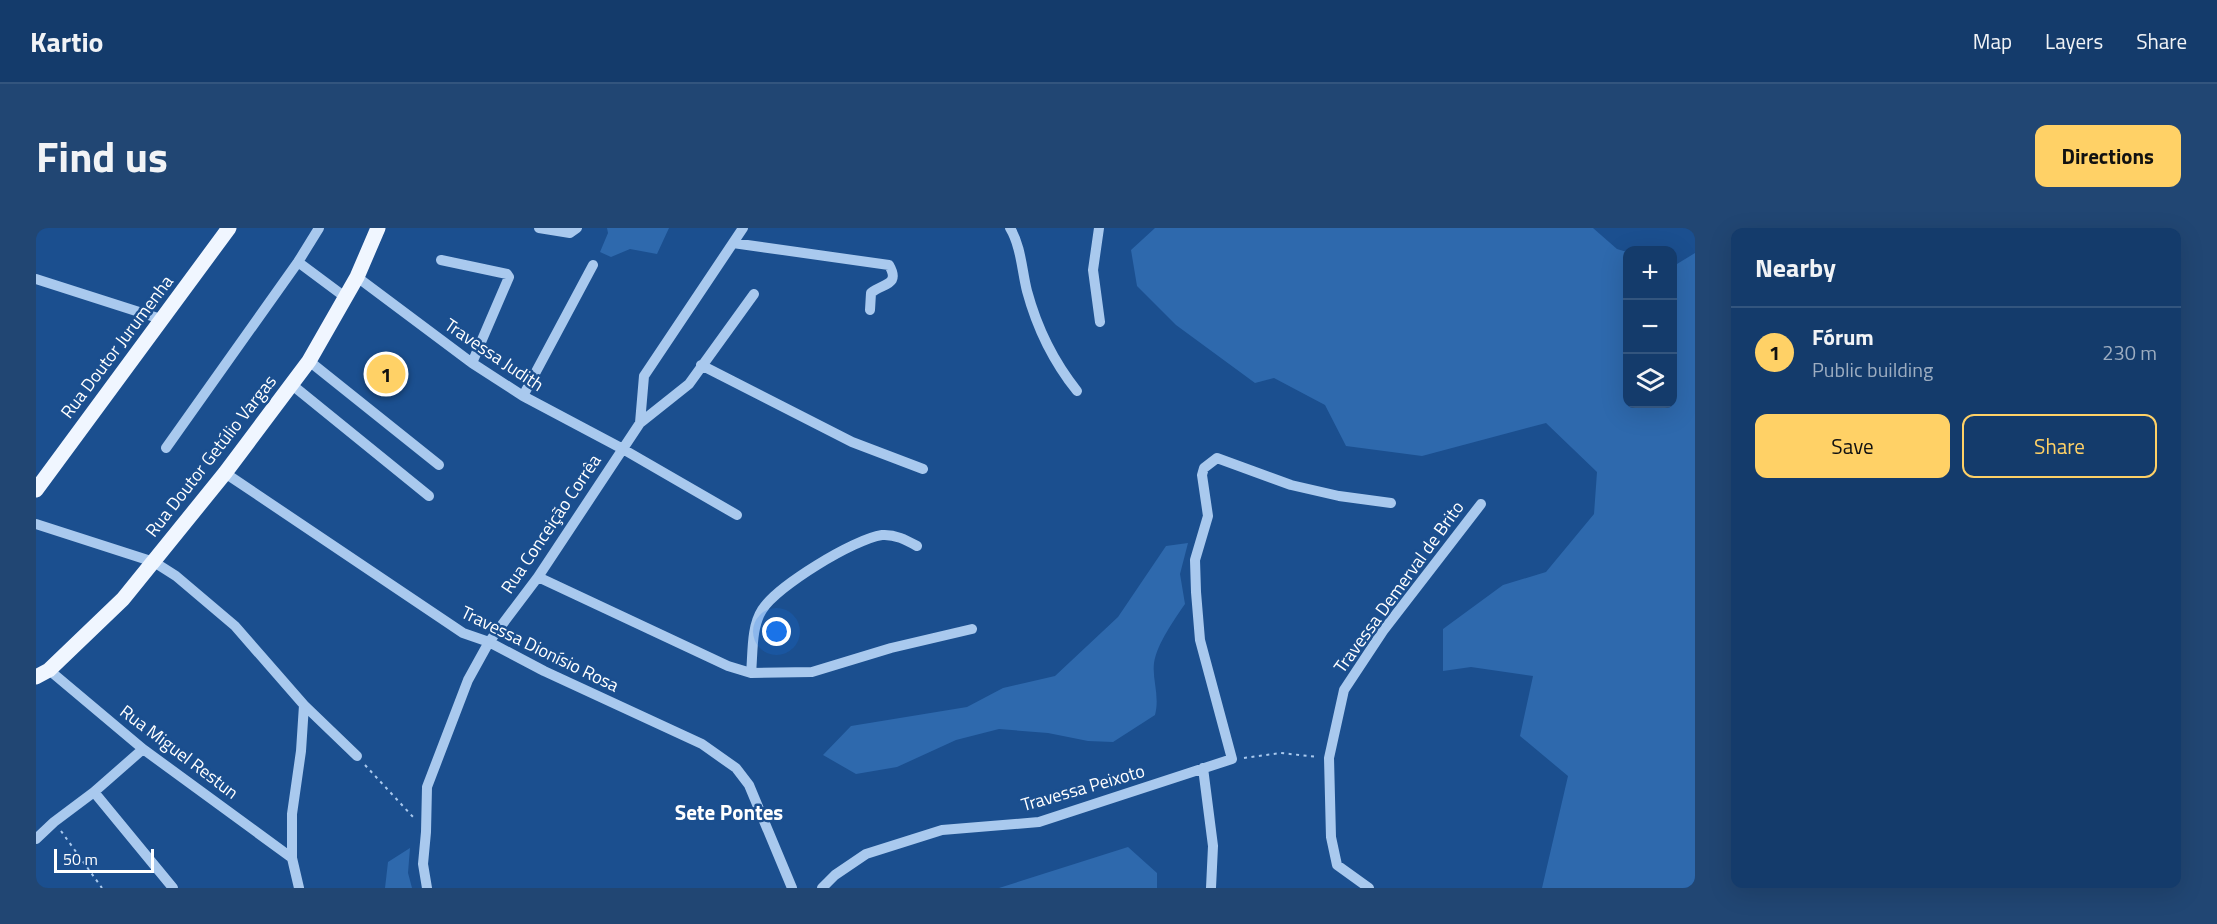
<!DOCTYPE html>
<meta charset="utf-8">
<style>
:root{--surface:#143b6b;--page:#214673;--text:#f1f3f6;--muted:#9dadc1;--line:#33557e;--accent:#ffd166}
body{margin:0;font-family:"Titillium Web",sans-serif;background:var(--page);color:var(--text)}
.controls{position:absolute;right:18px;top:18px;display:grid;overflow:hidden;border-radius:12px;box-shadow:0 6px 24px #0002}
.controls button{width:54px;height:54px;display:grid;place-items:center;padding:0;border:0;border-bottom:2px solid var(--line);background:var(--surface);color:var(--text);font:30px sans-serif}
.scale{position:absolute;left:18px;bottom:15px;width:100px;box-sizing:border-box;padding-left:6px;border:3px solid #fff;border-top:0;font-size:16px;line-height:21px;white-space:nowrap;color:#fff;-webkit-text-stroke:4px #1b4f8f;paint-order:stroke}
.you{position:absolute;left:741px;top:404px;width:21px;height:21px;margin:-15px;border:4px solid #fff;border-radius:50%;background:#1a73e8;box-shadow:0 0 0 9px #1a73e833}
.badge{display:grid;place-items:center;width:39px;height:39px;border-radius:50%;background:var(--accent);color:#111;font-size:20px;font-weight:700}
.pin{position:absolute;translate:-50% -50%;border:3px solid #fff;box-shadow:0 2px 6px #0006}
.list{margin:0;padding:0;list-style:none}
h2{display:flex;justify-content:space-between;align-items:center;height:78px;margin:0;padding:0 24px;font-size:26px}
h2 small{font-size:20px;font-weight:400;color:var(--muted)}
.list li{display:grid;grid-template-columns:39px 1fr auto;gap:18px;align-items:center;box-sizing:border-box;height:90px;padding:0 24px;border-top:2px solid var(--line)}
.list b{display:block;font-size:22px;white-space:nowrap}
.list p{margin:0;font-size:20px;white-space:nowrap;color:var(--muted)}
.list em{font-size:20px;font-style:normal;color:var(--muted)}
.actions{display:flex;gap:12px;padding:18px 24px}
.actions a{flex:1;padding:14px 0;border:2px solid var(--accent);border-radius:12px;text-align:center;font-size:21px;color:var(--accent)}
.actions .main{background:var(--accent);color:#111}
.icon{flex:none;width:33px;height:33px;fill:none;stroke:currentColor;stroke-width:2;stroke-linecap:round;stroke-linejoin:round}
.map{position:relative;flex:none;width:1659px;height:660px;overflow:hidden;border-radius:12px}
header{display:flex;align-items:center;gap:36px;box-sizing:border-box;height:84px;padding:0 30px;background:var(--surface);border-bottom:2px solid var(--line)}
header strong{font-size:28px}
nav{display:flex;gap:33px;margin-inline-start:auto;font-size:21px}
.intro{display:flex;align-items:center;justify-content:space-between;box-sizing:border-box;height:144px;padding:0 36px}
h1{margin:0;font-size:42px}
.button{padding:15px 27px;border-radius:12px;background:var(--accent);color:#111;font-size:21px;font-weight:700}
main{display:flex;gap:36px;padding:0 36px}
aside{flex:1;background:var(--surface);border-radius:12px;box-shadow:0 6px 24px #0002}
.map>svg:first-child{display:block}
.green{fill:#2e69ad}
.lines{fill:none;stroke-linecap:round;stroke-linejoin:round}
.path{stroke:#a9c9ee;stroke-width:2;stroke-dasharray:3 4.5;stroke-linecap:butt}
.minor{stroke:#a9c9ee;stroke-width:10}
.major{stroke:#f0f6ff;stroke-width:15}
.labels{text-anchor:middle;stroke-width:5;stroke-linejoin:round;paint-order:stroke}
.street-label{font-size:18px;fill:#fff;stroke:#1b4f8f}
.quarter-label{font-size:21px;font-weight:bold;fill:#fff;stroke:#1b4f8f}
</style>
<header>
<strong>Kartio</strong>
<nav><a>Map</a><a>Layers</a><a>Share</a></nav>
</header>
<div class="intro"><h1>Find us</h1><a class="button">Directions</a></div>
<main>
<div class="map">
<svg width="1659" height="660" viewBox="0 0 1659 660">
<rect width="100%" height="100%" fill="#1b4f8f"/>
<path class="green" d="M571,0H633L621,26L594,21L575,29L564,24L572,5Z
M1119,0H1557L1581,21L1591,24L1592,176H1636L1637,35L1641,36L1659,25V660H1506L1532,548L1484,508L1497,448L1435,439L1407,443V401L1467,357L1510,344L1558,286L1561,244L1510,195L1386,228L1310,218L1289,177L1238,150L1219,155L1140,97L1101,58L1095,22Z
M1152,315L1144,346L1149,376C1138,392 1121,416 1118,435C1116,452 1124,468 1119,487L1077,514L1052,513L1012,505L963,501L920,512L861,539L820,546L787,527L815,498L931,479L967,460L1019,448L1082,389L1130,318Z
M1092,619L1121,645V660H963Z
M374,620L372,645L376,660H349L352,634Z"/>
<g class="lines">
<path class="path" d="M1208,530L1245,525L1282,529
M329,537L378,590
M25,603L66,660"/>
<path class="minor" d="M503,0L534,5L541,0
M974,0C985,18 986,43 991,63C1001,100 1017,133 1041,163
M1063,0L1057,42L1064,94
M697,15L853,37C865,58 846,55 835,65L834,82
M405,32L471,46L473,49L436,135
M262,34L309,69
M321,49L436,135L487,168L585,220L701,287
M0,51L125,91
M273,133L403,237
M665,137L816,214L887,241
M255,156L393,268
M487,168L557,37
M604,195L653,156L718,66
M130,220L262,34L283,0
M189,245L427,405L453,414L508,443L666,516L700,540L713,557L756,660
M0,296L118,334L140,348L199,398L268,477L265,523L256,586V630L263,660
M502,349L692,438L715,445L776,444L855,420L936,401
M13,442L107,521L256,630
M715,445C717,426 715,399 726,382C741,358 818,311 846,307C859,306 870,312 881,318
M268,477L321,528
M1167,540L1177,618L1175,660
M58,564L137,660
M0,611L18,594L58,564L107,521
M391,660L387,636L390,604L391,559L432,452L453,414L502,349L604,195L608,148L707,0
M786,660L799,647L830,626L906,602L1003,594L1196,531L1164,412L1160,364L1159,332L1172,288L1166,247L1168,240L1181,230L1255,257L1303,268L1355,275
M1333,660L1301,637L1295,609L1293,530L1308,462L1347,403L1445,276"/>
<path class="major" d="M0,262L193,0
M0,449L13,442L87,371L189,245L273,133L321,49L342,0"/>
</g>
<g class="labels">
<g class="street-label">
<text transform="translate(81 119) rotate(-53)" y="6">Rua Doutor Jurumenha</text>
<text transform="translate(458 127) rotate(34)" y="6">Travessa Judith</text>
<text transform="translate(175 228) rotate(-52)" y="6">Rua Doutor Getúlio Vargas</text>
<text transform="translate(515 296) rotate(-56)" y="6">Rua Conceição Corrêa</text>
<text transform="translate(1363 359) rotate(-54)" y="6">Travessa Demerval de Brito</text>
<text transform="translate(504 421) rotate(26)" y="6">Travessa Dionísio Rosa</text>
<text transform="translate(143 524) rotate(37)" y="6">Rua Miguel Restun</text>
<text transform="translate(1047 560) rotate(-16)" y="6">Travessa Peixoto</text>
</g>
<g class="quarter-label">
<text x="693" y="592">Sete Pontes</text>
</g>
</g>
</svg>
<div class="controls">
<button>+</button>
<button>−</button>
<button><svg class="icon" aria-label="layers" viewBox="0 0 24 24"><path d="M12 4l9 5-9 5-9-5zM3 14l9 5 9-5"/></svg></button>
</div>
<div class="scale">50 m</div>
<div class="you"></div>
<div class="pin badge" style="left:350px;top:146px">1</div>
</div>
<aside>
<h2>Nearby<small></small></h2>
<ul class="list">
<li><span class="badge">1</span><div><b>Fórum</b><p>Public building</p></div><em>230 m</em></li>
</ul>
<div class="actions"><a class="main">Save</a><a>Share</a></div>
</aside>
</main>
